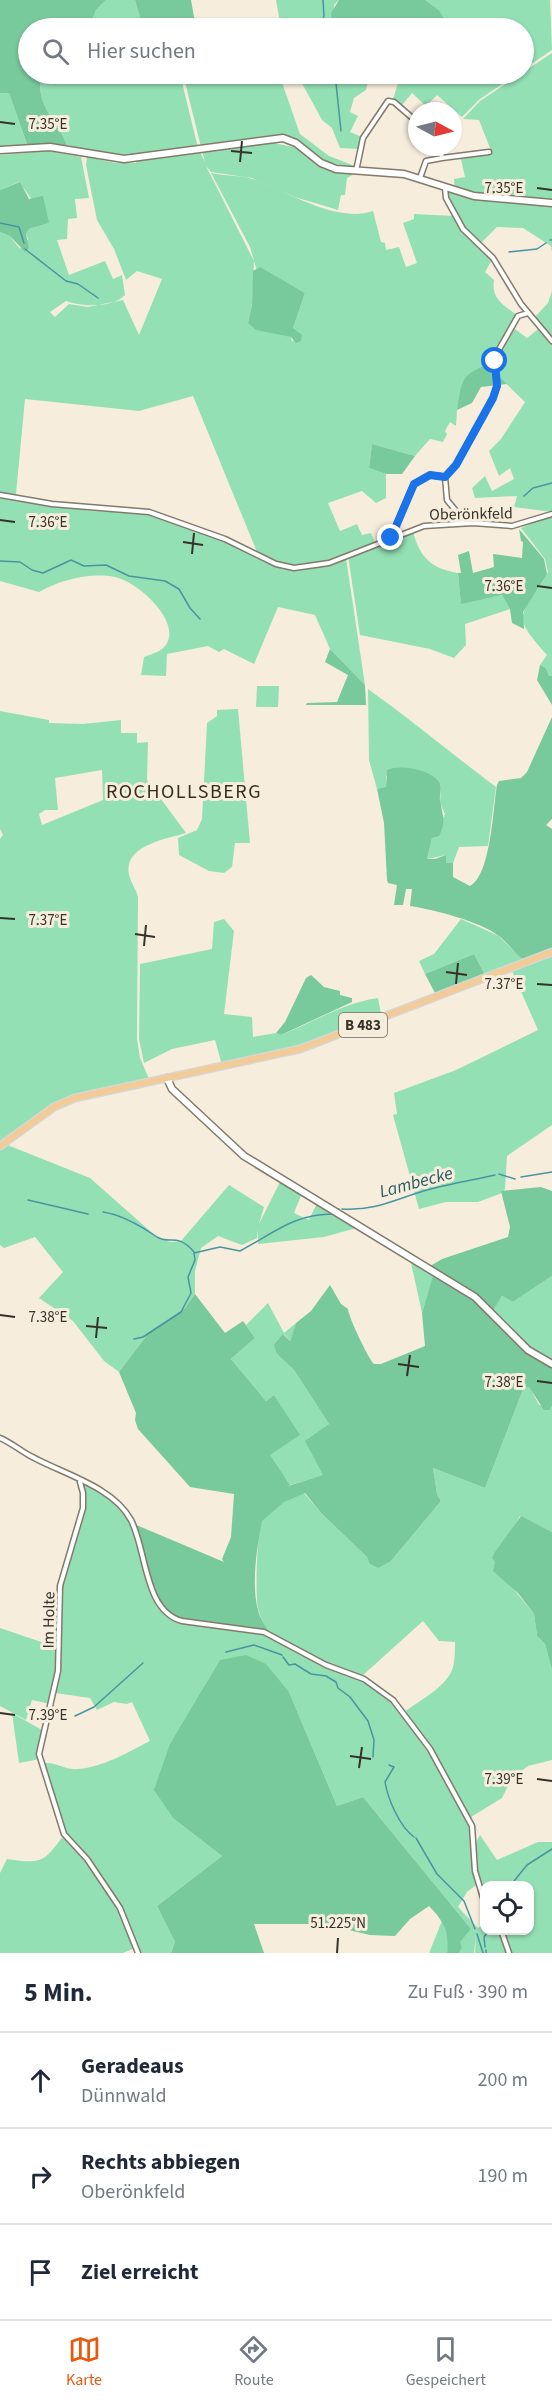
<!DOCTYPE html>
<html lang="de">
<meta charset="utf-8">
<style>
:root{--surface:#fff;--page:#f6f6f7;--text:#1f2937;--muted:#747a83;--line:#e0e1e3;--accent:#ea580c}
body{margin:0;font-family:"Source Sans 3",sans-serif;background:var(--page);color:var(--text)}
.controls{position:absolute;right:18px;bottom:18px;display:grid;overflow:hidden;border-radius:12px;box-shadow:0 2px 4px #0004}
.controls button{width:54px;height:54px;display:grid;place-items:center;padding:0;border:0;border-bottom:2px solid var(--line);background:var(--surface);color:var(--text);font:30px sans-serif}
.compass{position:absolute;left:408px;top:102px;width:54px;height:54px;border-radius:50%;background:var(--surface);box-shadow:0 2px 4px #0004;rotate:97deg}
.stop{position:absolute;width:18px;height:18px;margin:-14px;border:4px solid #1a73e8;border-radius:50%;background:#fff}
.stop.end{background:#1a73e8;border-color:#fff;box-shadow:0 2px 6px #0008}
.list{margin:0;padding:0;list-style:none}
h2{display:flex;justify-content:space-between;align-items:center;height:78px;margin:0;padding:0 24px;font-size:26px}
h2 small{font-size:20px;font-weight:400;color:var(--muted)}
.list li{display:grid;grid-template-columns:39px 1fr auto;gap:18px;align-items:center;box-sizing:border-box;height:96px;padding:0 24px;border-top:2px solid var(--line)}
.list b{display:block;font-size:22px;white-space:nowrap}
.list p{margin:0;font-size:20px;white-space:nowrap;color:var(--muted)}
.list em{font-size:20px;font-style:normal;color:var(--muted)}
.icon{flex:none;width:33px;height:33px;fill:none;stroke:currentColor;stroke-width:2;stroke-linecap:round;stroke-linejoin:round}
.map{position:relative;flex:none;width:552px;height:1953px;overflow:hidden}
.search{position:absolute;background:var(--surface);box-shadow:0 2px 4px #0004;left:18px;right:18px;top:18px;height:66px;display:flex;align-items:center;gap:15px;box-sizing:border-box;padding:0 21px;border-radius:33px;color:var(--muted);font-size:22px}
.sheet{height:366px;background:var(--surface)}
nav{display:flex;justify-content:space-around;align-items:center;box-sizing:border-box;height:84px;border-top:2px solid var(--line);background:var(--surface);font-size:16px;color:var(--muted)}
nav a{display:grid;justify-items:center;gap:3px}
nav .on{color:var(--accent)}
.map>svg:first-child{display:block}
.green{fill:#94e0b5;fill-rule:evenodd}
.forest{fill:#78c99c}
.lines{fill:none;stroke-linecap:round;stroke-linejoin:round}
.stream{stroke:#48959f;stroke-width:1.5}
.street-casing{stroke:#837a6a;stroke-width:7}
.secondary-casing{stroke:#837a6a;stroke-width:9}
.primary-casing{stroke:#d7d6d5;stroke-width:9}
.street{stroke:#fff;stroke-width:4}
.secondary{stroke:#fff;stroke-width:6}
.primary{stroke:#f2cb96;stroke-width:6}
.route{stroke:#1a73e8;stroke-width:8}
.ticks{fill:none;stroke:#36322b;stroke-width:2}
.labels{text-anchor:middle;stroke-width:6;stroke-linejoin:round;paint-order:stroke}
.shield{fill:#f7eddc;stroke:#706a60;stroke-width:1.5}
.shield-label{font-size:15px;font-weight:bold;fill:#36322b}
.street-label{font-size:16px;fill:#36322b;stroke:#f7eddc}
.water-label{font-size:18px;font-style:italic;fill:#2b5b63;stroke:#f7eddc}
.quarter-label{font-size:20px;letter-spacing:1.5px;fill:#352e20;stroke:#f7eddc}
.ticks-label{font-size:15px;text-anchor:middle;fill:#36322b;stroke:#f7eddc;stroke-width:6;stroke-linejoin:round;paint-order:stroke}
</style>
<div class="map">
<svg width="552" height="1953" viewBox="0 0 552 1953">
<rect width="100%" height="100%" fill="#f7eddc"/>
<path class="green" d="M106,0H135L143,28H89L96,10Z
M276,0H339L334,5L337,24L352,22L361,28H281Z
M425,0H550L552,50L524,69V28H448L439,10Z
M552,53V202L455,191L454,179L465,177L461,159L492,153L479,120L463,119L480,101Z
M43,74H180L198,148L117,157L67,145C58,121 32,102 43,74Z
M183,74H279L300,134L329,156L355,166V169L322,160L296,140L281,136L201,147Z
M297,74H376L374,78L369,77L366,90L354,98L350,112L358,116L350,132L362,137L358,149L340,148L332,128L322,120Z
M401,74H517L480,99L462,117L437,95L426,106L412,93L402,105L393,99Z
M0,93H9L27,144L0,148Z
M268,142L299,148L327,169L354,174L347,178L345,195H341L338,210L295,197L252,178L211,172L206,166L254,261L252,305L248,323L291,337L292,342L298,334L293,328L305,293L260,268L257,271L250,247L211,173C225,176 240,175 253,179C286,191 337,224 373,211L381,242L385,243L386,250L399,247L406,267L417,263L403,223L414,219V214L455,216L464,228L446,190L552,204V251L551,246L523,228L497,227L479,245L493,258L485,272L494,280C491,300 504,305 518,316L511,326L527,338L541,327L552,341V512L514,507L517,496L475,498L472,488L485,476L492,491L514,479L510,468L499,476L489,451L501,439L525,402L487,365L457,410L456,426L450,422L445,431L447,434L443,442L430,439L415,456L372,444L369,468L386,474V498L376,503L362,491L328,503L340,531L357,524L362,535L371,533L375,543C337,560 295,578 257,552L193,396L139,411L25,399L16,494L0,493V232L10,236L20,249L28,239L26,234L29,229L49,223L19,182L0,190V155L48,151L81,157L89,198L75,199L77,218L68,219L67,239L57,240L69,275L105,261L113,279L122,275L125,295C112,308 82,307 66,301L50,312L55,317L69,304L88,307L123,300L139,335L162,279L137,271L126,280L114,249L97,220L86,165L87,157L116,163H136V159L199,150L205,162L202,151Z
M552,291V339L534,318L548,303Z
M0,497L91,511L147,513L221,539L289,569L311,568L346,558L365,685L330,649L315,615L278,607L254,664L224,649L219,652L208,646L167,654L166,676L141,675L144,657C152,654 163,651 167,643C180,619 136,581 115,577C90,572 60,580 39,592L0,581Z
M552,515V676H549L546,668L540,665L547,655C508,612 522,618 548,572L545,559L521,528Z
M413,531C419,557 432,569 458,573L461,603L502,595L510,609L465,624L466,645L454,658L430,649L360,635L348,556Z
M257,686H279L278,707H256Z
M368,689C412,720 453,755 496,787L488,846L459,847L453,863H446V855L427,859L432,838L445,814L440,803L441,785C420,769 412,766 386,776V788L377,789L369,760Z
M238,709L250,843H235L232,867L224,873L209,871L179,855L178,838L197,830L202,819L207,723L217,716V710Z
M0,711L49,720V723L83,724L121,720V733H137V743L148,742L147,780L186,833C167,839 123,845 129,875C131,883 136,889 138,897L137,1039L140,1058L149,1079L75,1097L0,1145V839L3,835L0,829ZM102,770L103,800L42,825L39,814L45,810H58L55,778Z
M224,919L234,931L224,1014L252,1017L253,1037L276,1033L281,1035C314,1022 343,1003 378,998L381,1014L315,1043L222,1065L215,1040L172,1049L144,1063L139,1039L140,964L212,949L214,922Z
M461,919L499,936L522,959L485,975L474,954L425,974L419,961L434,954Z
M552,953V1125L507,1156L505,1189L502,1193L478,1202H446L419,1209L393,1115L397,1114L394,1093L456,1070L538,1030L511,969Z
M5,1144L90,1178L159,1239L171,1242L181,1241L229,1185L264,1207L259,1224L281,1180L302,1193L294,1213L309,1220L318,1201L360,1227L324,1237L258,1244V1230L257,1238L242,1245L218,1236L201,1248L195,1271V1294L185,1308L150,1331L119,1372L104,1361L73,1321L39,1298L63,1272L35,1237L4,1248L0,1245V1148Z
M410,1258L434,1273L422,1313Z
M552,1276V1363L528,1349L491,1312L502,1296L513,1302Z
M268,1303L284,1333L296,1323L290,1341L284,1334L277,1354L294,1370L329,1424L315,1435L311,1452L324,1475L290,1485L269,1455L299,1435L274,1395L266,1401L231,1359L255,1338L246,1325Z
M529,1386L539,1405L552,1406V1396V1532L520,1516L506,1540L495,1566L534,1614L537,1636L545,1644L552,1670V1760L528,1766L512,1778L502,1798L471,1817L479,1834L431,1748L404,1712C419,1701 448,1686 453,1667C455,1659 455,1650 455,1642L439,1641L423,1621L362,1676C341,1670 285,1648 270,1633C264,1628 260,1616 258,1608C255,1596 257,1531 262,1520C270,1507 291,1497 304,1493L322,1514L367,1557L369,1563L391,1561L441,1501L437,1494L433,1468L485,1488L524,1387Z
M82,1483C98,1490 117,1500 126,1514C144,1541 144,1601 169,1618C191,1632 234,1622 259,1631C281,1639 302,1654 324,1664C348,1676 371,1681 392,1699C413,1718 461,1799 471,1826C477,1841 471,1866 476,1885L467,1892L458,1907L478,1928L484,1924V1930L500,1931L508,1953H475L476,1935L474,1953H459L462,1948L459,1942L471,1929L363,1797L337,1806L289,1692L220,1661L207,1682L174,1819L222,1856L157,1906L175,1942L171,1953H139C125,1915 108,1882 82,1851L120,1908L135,1948L123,1953H0V1873L7,1859C42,1864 43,1863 64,1835L42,1764C54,1760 65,1771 78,1769C104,1767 128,1752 150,1741L132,1702L127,1704L114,1702L97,1710L90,1698L55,1693L50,1704L32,1700L26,1720L0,1706V1628L59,1648V1664L61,1587L84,1498Z
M12,1713L42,1730L40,1759L19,1763Z
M480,1835L497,1860L538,1842H552V1953H510L501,1931L530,1930V1886H484V1897C479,1879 468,1853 480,1835Z
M442,1921L449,1940L447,1953H429Z"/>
<path class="forest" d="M0,0H106L96,10L89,28H28V74H43C32,102 58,121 67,145L27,144L9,93H0Z
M135,0H191L196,28H143Z
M339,0H425L439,10L449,27L361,28L352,22L332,23L331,13Z
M20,182L29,199L43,196L49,223L29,229L26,234L29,248L25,252L10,236L0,232V190Z
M260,267L305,293L293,328L302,335L301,341L296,343L291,337L256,330L248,323L252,305L253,271Z
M487,365L507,384L481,387L472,403L457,410C462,383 459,375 487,365Z
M372,444L415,456L402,474H386L369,468Z
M519,529L544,559L547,574L523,612L524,629L512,623L510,609L502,595L461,604L458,573H461L458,555L469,551L473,573L494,567L493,554L522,558L523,542L521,541Z
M330,649L365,685L366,705H306L307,703L337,702L348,675L325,662Z
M540,665L546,668L549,676H552V705L537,680Z
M552,717V819L546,825L552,829V948L522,959C514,952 506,941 499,936C479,921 435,910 410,906L412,889H406L403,905H394L397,885L388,883L387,880L384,823L377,789L386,787L387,770C400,764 430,769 439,782C443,787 439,794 440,800C442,815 447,821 439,836L432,838L427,859H435L446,855V863H453V877L470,886C491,875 493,808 497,785L499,781L521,778L527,772Z
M474,954L485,975L435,993L425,974Z
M311,975L324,987L340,991V995L352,998V1002L281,1035L276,1033L285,1022L306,978Z
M541,1187L552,1191V1276L513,1302L502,1296L492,1312L528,1350L552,1364V1406L549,1410H544L529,1387H524L485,1488L433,1468L437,1494L441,1501L391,1561L378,1568L369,1563L367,1557L322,1514L305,1493L284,1502L262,1521C257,1547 251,1584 258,1610C260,1619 266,1627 271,1635C246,1631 187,1628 168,1616C162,1613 159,1607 156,1601L134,1524L224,1562L222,1559L231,1537L234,1494L190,1487L138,1429L135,1420L136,1413L119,1372L150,1331L185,1308L195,1294L225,1333L243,1321L255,1338L231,1359L266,1401L274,1395L300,1435L270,1455L290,1485L288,1486L323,1475L305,1441L329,1424L294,1370L277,1354L274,1345L283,1334L290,1341L296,1323L311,1311L330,1285L341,1304L348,1309C348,1316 369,1360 374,1364H381L425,1346L422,1313L434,1272L427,1268L442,1259L508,1237L510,1227L501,1191Z
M521,1516L552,1532V1670L545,1644L537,1636L534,1614L518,1593L493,1571L495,1562L492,1558L495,1552Z
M246,1655L266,1664L289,1692L337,1806L363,1797L471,1929L460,1942L462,1948L459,1953H447C450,1933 443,1920 429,1906L410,1919L395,1936L370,1935L323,1924H254L264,1953H171L175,1942L157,1906L222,1856L174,1819L154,1790L170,1744L220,1660Z"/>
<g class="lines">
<path class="stream" d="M319,28L324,16L323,0
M335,74L341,131
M0,223L19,227L24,243
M550,240H552
M25,249L66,281L78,284L98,298
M509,252L537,249L546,243
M524,496L533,488L552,483
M0,561L20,562L32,570L43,573L71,560L84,566L106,565L129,576L165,581L179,589L190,608L200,619
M499,1174L515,1179
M521,1177L552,1172
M28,1200L88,1214
M338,1209H339
M342,1209C377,1211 395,1199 427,1190C449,1184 473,1180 495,1175
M103,1212C123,1215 141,1226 157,1237C170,1245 177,1232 194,1252
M134,1339L143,1337L181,1312L191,1293L188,1277L195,1260L194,1253L220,1247L240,1251C274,1233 293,1214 334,1214
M226,1652L254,1645L282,1655
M283,1657L289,1665L295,1664L311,1674L326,1676L336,1682L338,1688L350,1697L368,1721L374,1740L373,1757
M75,1716L94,1707L143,1663
M389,1765L394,1767L385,1782C388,1800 400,1827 414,1837
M416,1838L437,1874L464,1901L475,1929
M510,1886L527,1865L552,1849
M477,1934L483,1953
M485,1947L484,1937L489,1930
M486,1953V1950"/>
<g class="street-casing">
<path id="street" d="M442,158L489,152
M356,171L363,138L388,101L394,102L417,122
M420,178L426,161L442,158L440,147
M445,188L446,198L463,229L493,258L521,304L552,341
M445,477L447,500L461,517L462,523
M0,495L52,504L149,512L225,539L276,564L294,568L329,563L424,526L473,523L512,526L552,514
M391,537L414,484L430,475L445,477L456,465L493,398L497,386L495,365L497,353L518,316L528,313
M0,1438C10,1442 18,1449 27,1454C59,1473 112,1485 131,1520C147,1551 144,1611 182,1621L264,1632L326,1665L364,1679L393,1700L430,1749L472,1826L475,1871L484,1901
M80,1482L83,1493V1508L60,1586L58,1671L39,1754L64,1834L87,1859L120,1908L138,1953
M501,1930L509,1953"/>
</g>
<g class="secondary-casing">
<path id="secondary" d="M0,150L50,147L124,159L283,138L296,143L321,163L336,169L404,174L474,196L552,203
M167,1078L172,1089L244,1156L475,1297L528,1350L552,1364"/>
</g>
<g class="primary-casing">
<path id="primary" d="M0,1146L54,1107L75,1098L300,1049L552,952"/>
</g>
<use href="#street" class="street"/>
<use href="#secondary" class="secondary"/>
<use href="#primary" class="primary"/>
</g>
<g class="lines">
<path class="route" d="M391,538L414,484L430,475L445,477L456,465L493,398L497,386L495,361"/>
</g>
<path class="ticks" d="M0,122L15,124M231,151L252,153M240,162L242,141M537,188L552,190M0,520L15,522M183,542L203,545M192,554L194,533M537,586L552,588M0,918L15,919M135,934L155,937M144,946L146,925M446,972L467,975M456,984L458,963M537,984L552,985M0,1315L15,1317M86,1326L107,1328M96,1338L98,1317M398,1364L419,1367M407,1376L410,1355M537,1381L552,1383M0,1713L15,1715M350,1756L371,1759M359,1768L362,1747M537,1779L552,1781M337,1953L338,1938"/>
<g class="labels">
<rect class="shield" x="339" y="1013" width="48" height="24" rx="4.5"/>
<g class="shield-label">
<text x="363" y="1030">B 483</text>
</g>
<g class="street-label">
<text transform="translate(471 513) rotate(-1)" y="6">Oberönkfeld</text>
<text transform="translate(48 1620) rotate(-89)" y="6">Im Holte</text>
</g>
<g class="water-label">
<text transform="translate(416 1182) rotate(-15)" y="6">Lambecke</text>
</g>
<g class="quarter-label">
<text x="184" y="798">ROCHOLLSBERG</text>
</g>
</g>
<g class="ticks-label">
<text x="48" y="129">7.35°E</text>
<text x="504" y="193">7.35°E</text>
<text x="48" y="527">7.36°E</text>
<text x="504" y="591">7.36°E</text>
<text x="48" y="925">7.37°E</text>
<text x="504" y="989">7.37°E</text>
<text x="48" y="1322">7.38°E</text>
<text x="504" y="1387">7.38°E</text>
<text x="48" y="1720">7.39°E</text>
<text x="504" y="1784">7.39°E</text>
<text x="338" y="1928">51.225°N</text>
</g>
</svg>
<div class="controls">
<button><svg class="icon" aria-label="locate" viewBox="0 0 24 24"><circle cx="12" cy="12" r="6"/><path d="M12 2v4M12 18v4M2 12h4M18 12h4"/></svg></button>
</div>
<svg class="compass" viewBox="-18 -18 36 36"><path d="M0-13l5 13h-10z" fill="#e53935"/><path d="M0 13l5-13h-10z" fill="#747a83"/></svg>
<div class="stop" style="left:495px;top:361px"></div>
<div class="stop end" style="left:391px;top:538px"></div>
<div class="search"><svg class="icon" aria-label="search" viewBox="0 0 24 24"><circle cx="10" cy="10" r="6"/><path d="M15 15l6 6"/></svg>Hier suchen</div>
</div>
<section class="sheet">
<h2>5 Min.<small>Zu Fuß · 390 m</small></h2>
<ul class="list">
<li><svg class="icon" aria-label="ahead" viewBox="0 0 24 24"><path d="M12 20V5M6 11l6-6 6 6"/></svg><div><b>Geradeaus</b><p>Dünnwald</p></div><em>200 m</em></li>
<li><svg class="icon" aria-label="right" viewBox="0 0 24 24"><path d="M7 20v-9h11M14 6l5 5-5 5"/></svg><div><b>Rechts abbiegen</b><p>Oberönkfeld</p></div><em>190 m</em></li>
<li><svg class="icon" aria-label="arrive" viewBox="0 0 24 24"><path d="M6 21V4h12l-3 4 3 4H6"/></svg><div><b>Ziel erreicht</b></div></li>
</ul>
</section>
<nav>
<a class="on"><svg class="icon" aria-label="map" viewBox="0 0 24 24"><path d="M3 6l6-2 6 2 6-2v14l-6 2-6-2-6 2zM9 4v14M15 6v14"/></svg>Karte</a>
<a><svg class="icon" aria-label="directions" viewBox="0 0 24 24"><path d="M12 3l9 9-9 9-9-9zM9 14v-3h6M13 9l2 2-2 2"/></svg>Route</a>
<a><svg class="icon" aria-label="saved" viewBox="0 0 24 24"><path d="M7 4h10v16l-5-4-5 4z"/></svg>Gespeichert</a>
</nav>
